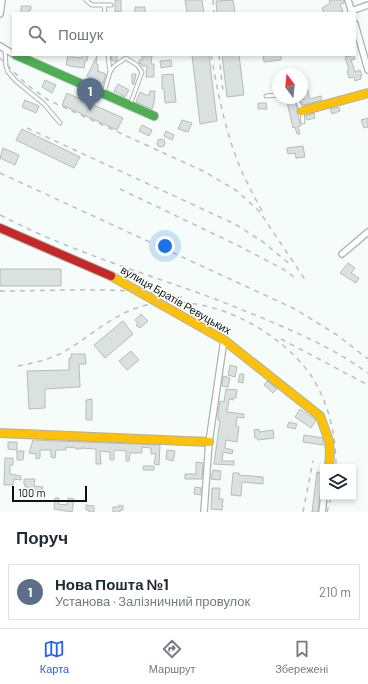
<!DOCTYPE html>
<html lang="uk">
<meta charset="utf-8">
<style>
:root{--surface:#fff;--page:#f2f2f3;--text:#1f2937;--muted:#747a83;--line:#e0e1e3;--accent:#2563eb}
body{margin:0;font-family:Barlow,sans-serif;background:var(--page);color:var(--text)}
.controls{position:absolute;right:12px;bottom:12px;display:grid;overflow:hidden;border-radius:0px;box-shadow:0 2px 6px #0003}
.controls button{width:36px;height:36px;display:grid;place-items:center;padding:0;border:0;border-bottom:1px solid var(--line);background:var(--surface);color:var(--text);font:20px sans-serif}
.compass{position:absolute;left:272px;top:68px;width:36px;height:36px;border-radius:50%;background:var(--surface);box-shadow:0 2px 6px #0003;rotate:345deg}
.scale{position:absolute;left:12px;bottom:10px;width:75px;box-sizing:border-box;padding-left:4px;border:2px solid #0d1210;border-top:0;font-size:11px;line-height:14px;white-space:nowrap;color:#0d1210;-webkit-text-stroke:3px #fff;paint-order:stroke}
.you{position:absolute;left:165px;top:246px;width:14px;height:14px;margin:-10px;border:3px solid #fff;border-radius:50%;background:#1a73e8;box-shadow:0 0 0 6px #1a73e833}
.badge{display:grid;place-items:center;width:26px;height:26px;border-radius:50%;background:var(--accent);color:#fff;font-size:13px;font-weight:700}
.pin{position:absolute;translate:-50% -33px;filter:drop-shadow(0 1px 2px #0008)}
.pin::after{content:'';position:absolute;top:21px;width:14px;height:12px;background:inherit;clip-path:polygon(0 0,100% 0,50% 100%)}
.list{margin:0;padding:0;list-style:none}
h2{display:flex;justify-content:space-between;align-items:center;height:52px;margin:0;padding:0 16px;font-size:17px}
h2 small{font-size:13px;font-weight:400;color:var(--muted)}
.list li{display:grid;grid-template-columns:26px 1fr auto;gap:12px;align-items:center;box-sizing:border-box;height:56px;margin:0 8px 8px;padding:0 8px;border:1px solid var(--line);border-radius:0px}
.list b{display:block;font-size:15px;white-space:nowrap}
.list p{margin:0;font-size:13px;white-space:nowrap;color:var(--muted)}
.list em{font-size:13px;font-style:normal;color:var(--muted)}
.icon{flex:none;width:22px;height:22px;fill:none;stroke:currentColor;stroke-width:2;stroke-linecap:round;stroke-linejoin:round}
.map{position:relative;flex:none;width:368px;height:512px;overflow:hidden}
.search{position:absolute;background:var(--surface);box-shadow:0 2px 6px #0003;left:12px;right:12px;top:12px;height:44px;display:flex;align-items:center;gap:10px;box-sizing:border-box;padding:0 14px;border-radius:0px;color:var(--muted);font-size:15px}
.sheet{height:116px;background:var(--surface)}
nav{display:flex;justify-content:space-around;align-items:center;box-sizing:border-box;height:56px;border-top:1px solid var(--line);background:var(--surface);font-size:11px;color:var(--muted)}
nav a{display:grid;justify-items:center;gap:2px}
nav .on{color:var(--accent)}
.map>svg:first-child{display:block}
.building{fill:#dbe1de;stroke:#b7bcba}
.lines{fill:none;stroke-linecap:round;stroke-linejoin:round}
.lane-casing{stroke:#acb2af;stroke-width:5}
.street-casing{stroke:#acb2af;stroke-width:8}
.fast-casing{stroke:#acb2af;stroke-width:10}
.slow-casing{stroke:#acb2af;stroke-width:10}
.jam-casing{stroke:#acb2af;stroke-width:10}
.lane{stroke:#fefffe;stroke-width:3}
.street{stroke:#fefffe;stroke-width:5.5}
.fast{stroke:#4caf50;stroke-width:8}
.slow{stroke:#ffc107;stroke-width:8}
.jam{stroke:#c62828;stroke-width:8}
.rail{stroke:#bdbfbe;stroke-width:1.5;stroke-dasharray:5 5;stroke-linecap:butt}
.labels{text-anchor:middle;stroke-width:3;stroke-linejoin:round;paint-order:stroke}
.street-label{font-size:11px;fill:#0d1210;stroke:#fff}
</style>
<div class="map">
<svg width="368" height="512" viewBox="0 0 368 512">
<rect width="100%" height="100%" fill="#f5fcf9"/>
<path class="building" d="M115,0H121V12H115Z
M185,0H202L204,13H187Z
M233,0L235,13H217L216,1Z
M329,0H344V3L340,4L343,11L337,13H324L322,8L330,3Z
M21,6H31V10H29V13H21Z
M135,7H145V13H135Z
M68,55H72V57L82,58V55L88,56L87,61H85L84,68L69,66V65H66Z
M111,55H117V61H112Z
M192,55H209L217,121L200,124Z
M222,55H239L244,95L227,97Z
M263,55H281V60L264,62Z
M354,55L355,59L351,60L355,72L360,70L362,76H360L361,79L355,81L354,77L349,78L347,71L349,70L345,57Z
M97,56L96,64H98V71L106,74L103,84L87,76Z
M142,56H152L151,64H154V77H146L147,66H142V64L139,63V60H142Z
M171,60L172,66L161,68L160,61Z
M132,74H136L134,84H132Z
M173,74L176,102L165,103L164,89H162V75Z
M45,80L56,85L52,93L42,87Z
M305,80L310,99L321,96L322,100L303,105L300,100L304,99L302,91V81Z
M118,84L129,90L125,97L114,91Z
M150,91H155L154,103L152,109L136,102L140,92L149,96Z
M67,93L123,118L117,130L62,105Z
M25,100L39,106L36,113L22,107Z
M294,101L297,107V112L301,126H298L300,134H297L295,127L293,128L287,102Z
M258,103H266L267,109H258Z
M339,107L340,111L332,114L330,109Z
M315,113L314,114L315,118L307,120L306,116Z
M368,118V127L364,128L361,120Z
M182,120L192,123L188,132L178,129Z
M142,125L152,130L149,136L139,131Z
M22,129L80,157L74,168L16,140Z
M166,131L174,135L172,140L164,136Z
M157 143a4 4 0 1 1 8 0a4 4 0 1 1-8 0Z
M303,146L305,157L296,158L295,153L288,154L287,148Z
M3,148L19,155L15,165L0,158Z
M348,263L355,268L351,273L359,278L356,283L340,273Z
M0,269H61V286H0Z
M141,314L148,321L140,328L136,325L138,323L135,320Z
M123,321L133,334L105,358L94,345Z
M131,351L139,360L127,370L119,361Z
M71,354H85L86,364H79L80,387L45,389V408L29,409L27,371L69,370V358H72Z
M230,365L237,367L235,377L228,375Z
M240,374H244L243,383L238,382Z
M223,376L230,378L228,387L222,386Z
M267,381L277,389L273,393L264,385Z
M226,389L237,390L236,398H233V400L229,399L227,412L244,414V418L237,417L236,426L239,427L237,442L226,440L225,448L233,450L232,454L223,452L222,461H234V465L214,464L220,420H218V413L220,401L224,402Z
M92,399V420H86V400Z
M300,409L316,420L311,428L295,417Z
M289,422L297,424L295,429L287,427Z
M259,429V432L273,430L274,438L258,440L257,438H255L254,430Z
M304,435L323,438V445L303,442Z
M33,440L160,445L159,465L154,464L156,454H151V448L142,447V453H130L129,461H126V451L114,450V460H110V452L100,451L101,464H96V449L81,448V449H76V448L66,447V450H56L55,458L51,457V450H40V458L36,459V454L29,453Z
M8,442H17V450L8,449Z
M167,450L175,451L173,461L166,459Z
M17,451H24L23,460H17Z
M5,458H13V465H10V474L21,476V480L14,479L13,485H4Z
M196,462L203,463L202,479H185V474H196Z
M143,466H154V470H143Z
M213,470L221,471L220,480L211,479Z
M317,472L323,473L318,512H312Z
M233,473H239V475L263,477V484L242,482L241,496L231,495Z
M24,479H35L34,486L43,487L42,490H35L34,496L28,495V487H25V485L24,484Z
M195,487L201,488V495L194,494Z
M212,488H220L219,499H223L222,510L211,509Z
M55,498H59L58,504L67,505L68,498L74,499L72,512L54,509Z
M86,505L94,506V512H89V510H86Z
M119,505L123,506V510H120V512H113V507H119Z"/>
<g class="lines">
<g class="lane-casing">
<path id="lane" d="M86,0L92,5H111
M104,5L105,13
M5,50L6,66L8,72L16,81L44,104L60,123
M110,72L114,66L126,58L137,65L142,72L130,105
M104,92L110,72L108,55
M266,96L278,95
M296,98L302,111L303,122"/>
</g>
<g class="street-casing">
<path id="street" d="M348,0L352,13
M351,11L368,5
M0,14L2,0
M355,24L368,70
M0,46L13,54
M342,254L368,232
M204,512L209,442L224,340
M322,512L324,497"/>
</g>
<g class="fast-casing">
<path id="fast" d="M16,55L154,116"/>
</g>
<g class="slow-casing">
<path id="slow" d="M302,111L368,93
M111,276L224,340L320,416L329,441L330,453L329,467
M0,433L209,442"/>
</g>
<g class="jam-casing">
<path id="jam" d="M0,228L111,276"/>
</g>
<use href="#lane" class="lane"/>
<use href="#street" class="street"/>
<use href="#fast" class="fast"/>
<use href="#slow" class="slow"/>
<use href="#jam" class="jam"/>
<path class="rail" d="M213,0L214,13
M211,55C218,94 226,135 242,172C248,185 255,198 262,211
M219,55L223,91
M0,58L26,84L48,100L205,172L237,191L259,211L306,281
M27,128L235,224L263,242L291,265
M0,173L295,309L337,335L368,359
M120,189L239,246L283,269L298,280
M0,215C20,225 40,235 61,243C111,264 164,280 215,299C267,320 322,340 368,373
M0,291C60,291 122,286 182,297
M281,339L368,385
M18,366C33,363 48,360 62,353C89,338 112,314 143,306C202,289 279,328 312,377C329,404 336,435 336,467
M303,512L313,461
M327,512L331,497"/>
</g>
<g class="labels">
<g class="street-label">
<text transform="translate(176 300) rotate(30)" y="4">вулиця Братів Ревуцьких</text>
</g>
</g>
</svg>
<div class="controls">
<button><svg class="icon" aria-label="layers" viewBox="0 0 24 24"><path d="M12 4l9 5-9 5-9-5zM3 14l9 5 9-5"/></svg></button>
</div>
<svg class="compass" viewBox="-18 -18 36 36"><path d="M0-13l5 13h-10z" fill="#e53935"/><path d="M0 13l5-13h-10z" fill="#747a83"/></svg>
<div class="scale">100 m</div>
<div class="you"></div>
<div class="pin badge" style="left:90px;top:111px;background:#5c6f8a">1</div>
<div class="search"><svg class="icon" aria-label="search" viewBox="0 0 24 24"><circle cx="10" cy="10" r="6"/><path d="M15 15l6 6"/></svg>Пошук</div>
</div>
<section class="sheet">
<h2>Поруч<small></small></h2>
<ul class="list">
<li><span class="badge" style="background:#5c6f8a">1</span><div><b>Нова Пошта №1</b><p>Установа · Залізничний провулок</p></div><em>210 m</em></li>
</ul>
</section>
<nav>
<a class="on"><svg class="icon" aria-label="map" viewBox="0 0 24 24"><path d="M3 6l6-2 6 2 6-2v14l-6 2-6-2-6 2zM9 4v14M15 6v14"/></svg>Карта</a>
<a><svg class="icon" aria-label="directions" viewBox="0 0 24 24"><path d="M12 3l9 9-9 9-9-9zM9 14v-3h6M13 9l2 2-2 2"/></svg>Маршрут</a>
<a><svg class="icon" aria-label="saved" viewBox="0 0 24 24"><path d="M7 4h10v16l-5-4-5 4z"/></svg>Збережені</a>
</nav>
